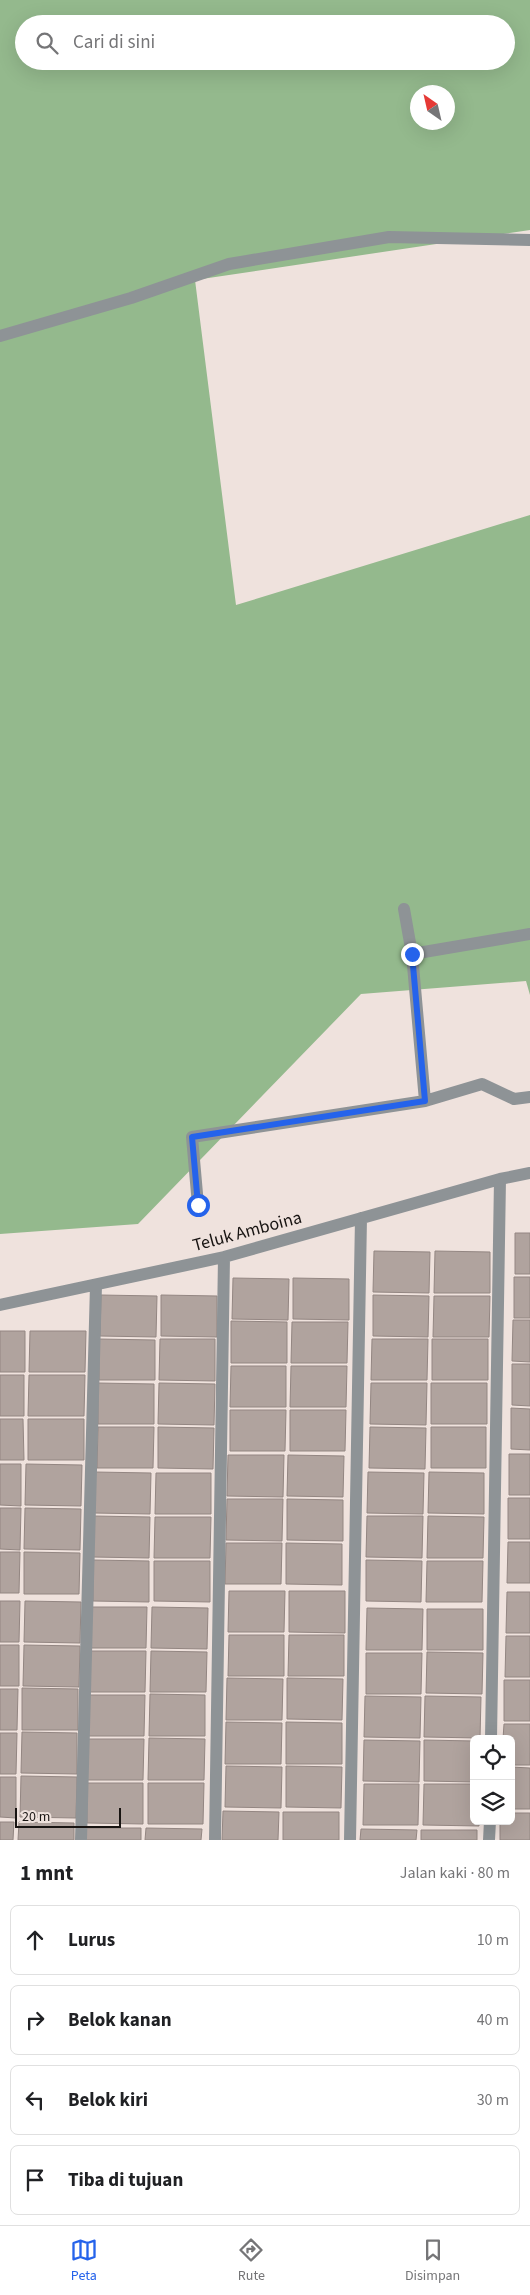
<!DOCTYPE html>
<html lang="id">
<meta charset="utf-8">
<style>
:root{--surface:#fff;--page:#f6f6f6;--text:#202124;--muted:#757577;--line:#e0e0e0;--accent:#2563eb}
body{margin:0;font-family:"Source Sans 3",sans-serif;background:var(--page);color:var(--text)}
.controls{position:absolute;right:15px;bottom:15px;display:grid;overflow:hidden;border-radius:8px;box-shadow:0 5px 20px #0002}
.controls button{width:45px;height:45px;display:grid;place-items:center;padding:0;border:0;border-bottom:1px solid var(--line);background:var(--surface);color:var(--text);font:25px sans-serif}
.compass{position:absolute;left:410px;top:85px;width:45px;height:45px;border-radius:50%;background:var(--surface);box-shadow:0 5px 20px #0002;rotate:326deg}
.scale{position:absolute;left:15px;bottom:12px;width:106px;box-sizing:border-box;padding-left:5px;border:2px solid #181412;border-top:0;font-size:14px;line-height:18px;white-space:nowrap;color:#181412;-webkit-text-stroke:4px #efe2dd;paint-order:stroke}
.stop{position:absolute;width:15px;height:15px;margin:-11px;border:4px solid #2563eb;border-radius:50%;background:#fff}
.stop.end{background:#2563eb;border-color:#fff;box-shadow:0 1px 5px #0008}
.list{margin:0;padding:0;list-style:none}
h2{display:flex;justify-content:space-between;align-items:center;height:65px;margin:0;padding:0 20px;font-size:21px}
h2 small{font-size:16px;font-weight:400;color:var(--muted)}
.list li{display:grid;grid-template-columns:32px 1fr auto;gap:15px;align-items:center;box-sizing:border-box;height:70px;margin:0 10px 10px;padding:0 10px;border:1px solid var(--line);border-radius:8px}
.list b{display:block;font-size:19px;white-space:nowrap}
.list em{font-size:16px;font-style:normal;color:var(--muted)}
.icon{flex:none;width:28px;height:28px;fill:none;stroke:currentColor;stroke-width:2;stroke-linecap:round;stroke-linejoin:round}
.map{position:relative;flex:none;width:530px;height:1840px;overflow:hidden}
.search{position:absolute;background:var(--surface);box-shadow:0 5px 20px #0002;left:15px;right:15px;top:15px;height:55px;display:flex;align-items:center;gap:12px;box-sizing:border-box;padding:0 18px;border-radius:28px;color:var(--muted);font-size:19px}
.sheet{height:385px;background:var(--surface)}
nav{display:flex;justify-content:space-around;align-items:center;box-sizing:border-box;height:70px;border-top:1px solid var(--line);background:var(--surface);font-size:14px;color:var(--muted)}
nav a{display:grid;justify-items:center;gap:2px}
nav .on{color:var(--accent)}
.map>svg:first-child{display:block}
.forest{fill:#94b98d;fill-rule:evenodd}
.building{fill:#b0a39e;stroke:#938682}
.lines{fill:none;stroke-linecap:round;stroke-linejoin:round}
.minor{stroke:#8e9396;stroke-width:12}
.route{stroke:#2563eb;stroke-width:6}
.labels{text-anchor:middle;stroke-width:4;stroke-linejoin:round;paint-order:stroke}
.street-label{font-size:18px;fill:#181412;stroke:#efe2dd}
</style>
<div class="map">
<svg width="530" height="1840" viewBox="0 0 530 1840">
<rect width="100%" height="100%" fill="#efe2dd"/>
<path class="forest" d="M0,0H530V230L195,280L236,605L530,515V995L526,981L361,994L138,1224L0,1234ZM24,24H506V61H24ZM418,92H448V122H418Z"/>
<path class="building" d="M515,1233H530V1274H515Z
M374,1251L430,1252L429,1293L373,1292Z
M435,1251L490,1252V1293H434Z
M514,1277H530V1318H514Z
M233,1278L289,1279L288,1320L232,1319Z
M293,1278L349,1279V1320L293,1319Z
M101,1295L157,1296L156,1337L100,1336Z
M161,1295L217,1296V1337L161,1336Z
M373,1295L429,1296L428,1337L373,1336Z
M434,1296H490L489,1337H433Z
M513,1320H530V1362L512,1361Z
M231,1321L287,1322V1363H231Z
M292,1322H348L347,1363H291Z
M0,1331H25V1372H0Z
M30,1331H86L85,1372H29Z
M99,1339L155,1340V1380H99Z
M160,1339H215V1381L159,1380Z
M372,1339H428L427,1380H371Z
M432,1339H488V1380H432Z
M512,1364H530V1406L512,1405Z
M231,1366H286V1407H230Z
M291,1366H347L346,1407H290Z
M0,1375H24V1416H0Z
M29,1375H85L84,1416H28Z
M98,1383L154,1384V1424H98Z
M159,1383L215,1384L214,1425L158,1424Z
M371,1383H427L426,1425L370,1424Z
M431,1383H487V1424H431Z
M511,1408L530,1409V1450L511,1449Z
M230,1410H286L285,1451H230Z
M290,1410H346L345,1451H290Z
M0,1419H23L24,1460H0Z
M28,1419H84V1460H28Z
M98,1427H154L153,1468H97Z
M158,1427L214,1428L213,1469L158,1468Z
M370,1427L426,1428L425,1469L369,1468Z
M431,1427H486V1468H431Z
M509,1454H530V1495H509Z
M228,1455H284L283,1497L227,1496Z
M288,1455L344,1456L343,1497L287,1496Z
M0,1464H21V1506L0,1505Z
M26,1464L82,1465L81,1506L25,1505Z
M95,1472L151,1473L150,1514L94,1513Z
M368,1472L424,1473L423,1514L367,1513Z
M429,1472L484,1473V1514L428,1513Z
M156,1473H211V1514H155Z
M508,1498H530V1539H508Z
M227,1499H283L282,1541L226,1540Z
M287,1499L343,1500V1541L287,1540Z
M0,1508H21L20,1550L0,1549Z
M25,1508L81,1509L80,1550L24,1549Z
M94,1516L150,1517L149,1558L93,1557Z
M367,1516H423L422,1558L366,1557Z
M428,1516L484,1517L483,1558H427Z
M155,1517H211L210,1558H154Z
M508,1542H530V1583H507Z
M226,1543H282L281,1584H225Z
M286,1543L342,1544V1585L286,1584Z
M0,1552H20L19,1593H0Z
M24,1552L80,1553L79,1594H24Z
M93,1560L149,1561V1602L93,1601Z
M366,1560L422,1561L421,1602L366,1601Z
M154,1561H210V1602L154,1601Z
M427,1561H483L482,1602H426Z
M229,1591H285L284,1632H228Z
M289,1591H345V1633L289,1632Z
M507,1592H530V1633H506Z
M0,1601H20L19,1642H0Z
M25,1601L81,1602L80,1643L24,1642Z
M91,1607H147L146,1648H91Z
M152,1607L208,1608L207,1649L151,1648Z
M367,1608L423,1609L422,1650H366Z
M427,1609H483V1650H427Z
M229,1635H284V1676H228Z
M289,1635H344V1676H288Z
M506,1636H530V1677H505Z
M0,1645H19V1686H0Z
M24,1645L80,1646L79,1687L23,1686Z
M90,1651H146L145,1692H90Z
M151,1651L207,1652L206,1692H150Z
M427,1652L483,1653L482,1694L426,1693Z
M366,1653H422L421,1694H366Z
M227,1678L283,1679L282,1720H226Z
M287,1678L343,1679L342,1720L287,1719Z
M504,1680H530V1721H504Z
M22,1688L78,1689V1730H22Z
M0,1689H18L17,1730H0Z
M150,1694L205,1695V1736H149Z
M89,1695H145L144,1736H88Z
M365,1696L421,1697L420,1738L364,1737Z
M425,1696L481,1697L480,1738L424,1737Z
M226,1722L282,1723L281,1764H225Z
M286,1722L342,1723V1764H286Z
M504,1724H530V1765H511V1739H503Z
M22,1732L77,1733V1774L21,1773Z
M0,1733H17L16,1774H0Z
M149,1738L205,1739L204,1780H148Z
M88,1739H144L143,1780H87Z
M364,1740L420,1741L419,1782L363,1781Z
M424,1740L474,1741V1782L424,1781Z
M226,1766L282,1767L281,1808L225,1807Z
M286,1766L342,1767L341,1808L286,1807Z
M511,1767L530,1768V1809H511Z
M21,1776L77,1777L76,1818L20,1817Z
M0,1777H16V1818L0,1817Z
M87,1783H143V1824L87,1823Z
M148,1783H204L203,1824H148Z
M364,1784H419L418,1825H363Z
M424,1784H474V1821H479V1826L423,1825Z
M223,1811L279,1812L278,1840H222Z
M283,1812H339V1840H283Z
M511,1813H530V1840H500V1821H511Z
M0,1822H14L13,1840H0Z
M19,1822L74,1823V1840H18Z
M85,1828H141V1840H85Z
M146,1828L202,1829L201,1840H145Z
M361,1829L417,1830L416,1840H360Z
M421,1830H477V1840H421Z"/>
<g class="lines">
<path class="minor" d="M0,336L131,298L229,264L389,237L530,240
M404,909L412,954L530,934
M412,954L425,1101L482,1084L514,1099L530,1097
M198,1205L192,1137L425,1101
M0,1305L224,1257L500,1179L530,1173
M491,1739L500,1179
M81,1840L96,1285
M215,1840L224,1257
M350,1840L361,1218
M489,1840L490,1821"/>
</g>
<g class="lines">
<path class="route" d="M198,1205L192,1137L425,1101L412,954"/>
</g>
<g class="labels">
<g class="street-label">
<text transform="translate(247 1231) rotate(-15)" y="6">Teluk Amboina</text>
</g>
</g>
</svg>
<div class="controls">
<button><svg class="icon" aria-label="locate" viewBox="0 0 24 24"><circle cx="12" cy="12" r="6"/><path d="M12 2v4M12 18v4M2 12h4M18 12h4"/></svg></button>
<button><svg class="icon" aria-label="layers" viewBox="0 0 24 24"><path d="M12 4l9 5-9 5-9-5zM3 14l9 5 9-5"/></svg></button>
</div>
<svg class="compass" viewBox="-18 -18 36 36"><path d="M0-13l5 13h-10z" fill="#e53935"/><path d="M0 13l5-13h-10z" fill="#757577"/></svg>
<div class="scale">20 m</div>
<div class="stop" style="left:198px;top:1205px"></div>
<div class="stop end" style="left:412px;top:954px"></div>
<div class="search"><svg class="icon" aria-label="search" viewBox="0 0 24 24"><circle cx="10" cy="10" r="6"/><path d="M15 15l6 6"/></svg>Cari di sini</div>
</div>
<section class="sheet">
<h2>1 mnt<small>Jalan kaki · 80 m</small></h2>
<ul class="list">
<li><svg class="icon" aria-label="ahead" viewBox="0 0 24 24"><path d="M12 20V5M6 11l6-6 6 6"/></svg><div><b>Lurus</b></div><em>10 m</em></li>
<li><svg class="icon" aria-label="right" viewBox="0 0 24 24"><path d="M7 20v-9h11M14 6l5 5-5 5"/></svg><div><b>Belok kanan</b></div><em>40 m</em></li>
<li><svg class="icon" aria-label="left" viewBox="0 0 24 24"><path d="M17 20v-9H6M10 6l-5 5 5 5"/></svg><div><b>Belok kiri</b></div><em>30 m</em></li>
<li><svg class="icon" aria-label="arrive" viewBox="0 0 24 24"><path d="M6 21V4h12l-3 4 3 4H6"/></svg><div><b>Tiba di tujuan</b></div></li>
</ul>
</section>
<nav>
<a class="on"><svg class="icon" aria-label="map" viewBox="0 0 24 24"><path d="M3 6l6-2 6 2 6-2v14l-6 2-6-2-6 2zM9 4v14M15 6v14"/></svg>Peta</a>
<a><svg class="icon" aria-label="directions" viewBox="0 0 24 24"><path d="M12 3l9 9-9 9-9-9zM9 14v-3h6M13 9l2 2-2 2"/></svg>Rute</a>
<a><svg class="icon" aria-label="saved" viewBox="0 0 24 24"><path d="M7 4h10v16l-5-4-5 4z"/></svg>Disimpan</a>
</nav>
